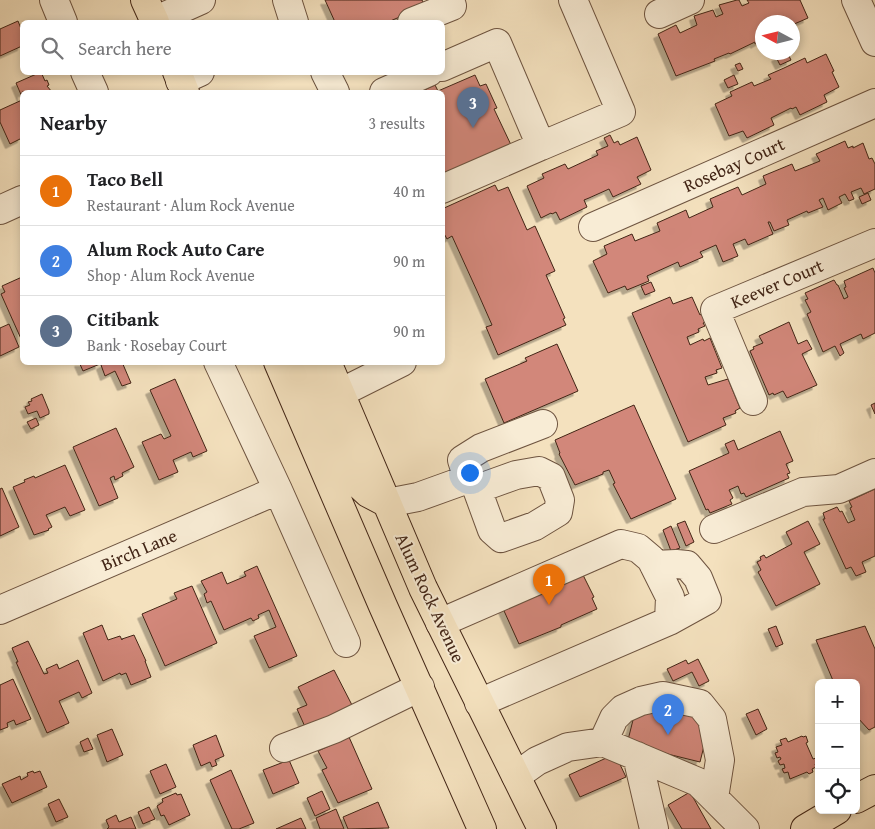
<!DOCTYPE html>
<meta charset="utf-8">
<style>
:root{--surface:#fff;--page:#f6f6f6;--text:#202124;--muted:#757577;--line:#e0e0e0;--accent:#1a73e8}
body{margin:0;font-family:"Gentium Book Plus",serif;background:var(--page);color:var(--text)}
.controls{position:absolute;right:15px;bottom:15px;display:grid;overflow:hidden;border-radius:8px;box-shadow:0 2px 8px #0003}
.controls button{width:45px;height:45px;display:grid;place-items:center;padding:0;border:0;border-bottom:1px solid var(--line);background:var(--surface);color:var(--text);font:25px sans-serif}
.compass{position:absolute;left:755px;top:15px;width:45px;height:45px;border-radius:50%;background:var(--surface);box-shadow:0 2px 8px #0003;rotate:277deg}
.you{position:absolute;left:469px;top:472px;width:18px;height:18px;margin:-12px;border:4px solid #fff;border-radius:50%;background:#1a73e8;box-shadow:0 0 0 8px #1a73e833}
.badge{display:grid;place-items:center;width:32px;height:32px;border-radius:50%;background:var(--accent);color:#fff;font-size:16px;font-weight:700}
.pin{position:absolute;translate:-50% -41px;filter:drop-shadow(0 1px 2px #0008)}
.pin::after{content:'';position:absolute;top:26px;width:18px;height:15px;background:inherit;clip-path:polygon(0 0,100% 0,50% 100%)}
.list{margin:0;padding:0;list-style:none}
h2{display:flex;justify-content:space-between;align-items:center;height:65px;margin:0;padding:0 20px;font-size:21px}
h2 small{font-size:16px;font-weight:400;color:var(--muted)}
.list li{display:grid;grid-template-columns:32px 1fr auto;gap:15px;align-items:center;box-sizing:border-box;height:70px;padding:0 20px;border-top:1px solid var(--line)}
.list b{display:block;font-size:19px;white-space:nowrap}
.list p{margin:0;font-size:16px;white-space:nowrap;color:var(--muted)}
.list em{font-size:16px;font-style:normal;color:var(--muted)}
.icon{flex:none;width:28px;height:28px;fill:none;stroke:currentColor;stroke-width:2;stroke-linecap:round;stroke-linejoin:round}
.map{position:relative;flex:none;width:875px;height:829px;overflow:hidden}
.search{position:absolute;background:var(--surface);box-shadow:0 2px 8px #0003;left:20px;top:20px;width:425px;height:55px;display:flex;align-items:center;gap:12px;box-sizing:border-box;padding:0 18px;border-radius:8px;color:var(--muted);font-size:19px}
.panel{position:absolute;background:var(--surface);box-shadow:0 2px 8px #0003;left:20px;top:90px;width:425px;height:275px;border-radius:8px}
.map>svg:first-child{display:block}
.building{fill:#d2877a;stroke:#422516;filter:url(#shadow)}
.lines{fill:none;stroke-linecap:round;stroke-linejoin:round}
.minor-casing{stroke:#6e5440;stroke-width:30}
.major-casing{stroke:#422516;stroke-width:30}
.minor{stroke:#f8ecd5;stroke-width:28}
.major{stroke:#f4e1be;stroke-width:28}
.labels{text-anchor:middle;stroke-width:4;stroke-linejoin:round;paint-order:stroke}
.street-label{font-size:18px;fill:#422516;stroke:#f8ecd5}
</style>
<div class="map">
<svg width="875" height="829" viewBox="0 0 875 829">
<defs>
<filter id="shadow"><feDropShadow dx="-4.5" dy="4.5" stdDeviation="0" flood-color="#0004"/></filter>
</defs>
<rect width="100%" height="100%" fill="#f4e1be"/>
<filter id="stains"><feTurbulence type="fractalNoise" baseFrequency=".004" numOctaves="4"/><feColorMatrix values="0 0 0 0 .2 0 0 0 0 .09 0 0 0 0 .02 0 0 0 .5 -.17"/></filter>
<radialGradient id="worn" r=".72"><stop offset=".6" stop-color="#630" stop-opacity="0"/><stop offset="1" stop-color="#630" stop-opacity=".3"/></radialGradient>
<path class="building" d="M325,0H422L425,6L388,22H335Z
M737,0H739L742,6L749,3L747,0H800L808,18L792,25V22H762V40L755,44V42L730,54L729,53L714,59L715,61L676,76L658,34L676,25L680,33L697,25L694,16L713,10L716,17L723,14L719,5Z
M18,21L22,31V46L0,56V29Z
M787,52L791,60L780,65L776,57Z
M826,54L834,71L832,72L839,87L824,95L827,102L800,115L796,107L792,109L791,108L771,118L774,125L747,138L743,131L729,136L715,104L732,96L730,92L752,82L754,86L771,79L768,75L784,68L805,58L807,63Z
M740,63L743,69L738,71L735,65Z
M41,72L45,81L47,80L49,85L47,86L52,92H22V97L16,83Z
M475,75L480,86L486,84L497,108L494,109L512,147L442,184V92H425L426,89L435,85L438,91Z
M734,75L738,84L728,88L724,80Z
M22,100V138L10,144L0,122V110Z
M610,135L614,143L618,141L620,145L637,137L651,170L637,177L641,184L613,197L609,189L589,198L584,200L587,207L560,220L556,212L552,214L551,213L541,218L527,186L544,178L542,174L565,164L568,169L598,155L596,151L608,146L604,138Z
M845,141L848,148L853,146V148L863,143L869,159L872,158L875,164V189L864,194L861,188L851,192L854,199L849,201L845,194L839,197L842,203L828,210L823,198L819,200L823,207L808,213L807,211L787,220L789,225L774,231L770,222H768L773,234L748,245L745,239L733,244L738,256L723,262L716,245L700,252L703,257L680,267L678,262L647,276L649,281L627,290L625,286L608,293L593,261L607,254L604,246L632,234L635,241L660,231L657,223L686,210L689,218L713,207L710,199L738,187L742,195L766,184L763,176L792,164L795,171L820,161L816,154Z
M495,185L498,191L508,187L527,230L535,226L555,271L546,275L565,318L563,319L566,325L498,355L486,327L492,325L477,291L452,236L447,239L442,230V209Z
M868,193L871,200L862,204L859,197Z
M873,268L875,273V333L863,339L861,334L840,344L844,353L840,356L835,346L823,352L807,314L811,312L805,300L808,299L805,293L834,280L837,285H838L844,299L848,297L844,288L846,287L844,281Z
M22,277V341L1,294L5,292L2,286Z
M651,282L655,291L645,295L641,286Z
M670,297L673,304L692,297L700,315L703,313L706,322L703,323L705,326L698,329L699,332L687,337L690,345L703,339L704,341L710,338L722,368L716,370L717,373L705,377L708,385L728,379L740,408L735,411L736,413L723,418L726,425L688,442L632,313Z
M789,322L798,344L807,340L812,349L802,354L817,385L787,398L783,391L774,395L773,393L769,395L750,351L754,349L753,347L763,343L759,336Z
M9,324L19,347L0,356V328Z
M557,344L578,391L504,423L485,379L527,361L525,358Z
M79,362H99L100,364L83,371Z
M107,362H122L131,383L122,386L115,371L105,376L101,365Z
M175,379L207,451L193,457L191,452L173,460L178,472L159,480L142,442L161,434L164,439L171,436L150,390Z
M42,394L49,411V414L40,418L37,411L28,414L25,407L30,405L28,402L32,401L31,399Z
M875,403V414L871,405Z
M634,405L676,499L631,519L613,484L615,483L609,470L603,472V474L575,485L559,454L560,453L555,440Z
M36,418L39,425L31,429L27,422Z
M116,428L134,467L122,473L123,476L115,480L114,476L110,478L118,498L99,506L73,447Z
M780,431L793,461L786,464L790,473L787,474L789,478L746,497L744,493L741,494L738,486L729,490L733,498L730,500L732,504L710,513L708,509L706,510L689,471L729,453L725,444L734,440L738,450Z
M65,465L85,510L70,516L65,507L46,515L52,527L48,529L49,530L34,535L13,487L25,482L24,480L34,476L35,478Z
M2,488L19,527L0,536V489Z
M875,489V556L862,562L866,572L856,576L851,567L846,569L823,519H825L823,513L837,507L840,512L842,511L848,523L855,520L850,508L852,507L849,501Z
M685,521L694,542L686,546L677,524Z
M808,521L820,544L804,552L820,584L776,606L758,572L761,570L757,562L761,560L760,557L764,555L766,558L792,544L786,532Z
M671,526L680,548L671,551L663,530Z
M257,566L297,656L269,668L254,636L276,627L269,610L258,615L259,618L253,621L251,618L224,630L211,601L207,603L204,594L207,592L201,581L222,572L227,584L246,576L244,572Z
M579,567L594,597L592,598L597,609L561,625V627L519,644L500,602Z
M192,586L217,643L165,666L142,614L177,599L174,593Z
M102,625L108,640L120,636L122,640V639L134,635L146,661H145L151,677L131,685L126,673L121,675L120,673L103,681L83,633Z
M776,626L783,644L776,647L768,629Z
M865,626L875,649V727L869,730L856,716V683H834L816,640Z
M28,641L44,674L48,673L46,669L57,664L59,669L78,660L92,693L82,698L79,692L59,701L69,723L47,733L16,662H18L12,648Z
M698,659L709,681L699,686L692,672L673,681L667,669L686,660L688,664Z
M334,670L353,707L306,729L297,709L307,705L298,687Z
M13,679L31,719L16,725L14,720L7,723L8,727L0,730V685Z
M655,703L704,715L709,726L700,762L627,744L636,708L653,712Z
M758,709L767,729L756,735L746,714Z
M112,729L123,755L107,762L97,735Z
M216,735L224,756L215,760L217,765L212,767L210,762L201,766L193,745Z
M802,736L803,737L806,736L808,742L806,743L813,759L816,758L818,762L815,764L816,767L812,769L813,772L809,774L807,772L790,779L788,772L784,773L782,769L785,768L784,764L780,765L778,761L781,759L780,757L777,758L775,753L778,752L776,747L782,745L780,740L786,738L788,742Z
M349,737L372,789L338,803L322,770L327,768L318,751Z
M88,738L93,749L84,752L80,742Z
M615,754L626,777L580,797L569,775Z
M289,760L299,783L273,794L263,770Z
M166,764L176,787L160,794L150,771Z
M231,770L254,823L239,829H232L210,780Z
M33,771L34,773L40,771L47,787L12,803L2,784L20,776L21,780L28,776L27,773Z
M322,791L330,809L315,816L307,798Z
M690,792L711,829H682L668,805Z
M176,793L177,795L181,794L190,815L169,825L164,815L161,816L157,806L163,802L162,799Z
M59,799L68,817L56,822L48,804Z
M378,802L389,828L348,829L343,817Z
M149,807L155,819L143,824L138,812Z
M336,809L344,829H320L316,818Z
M116,815L119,822L131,817L136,829H107L109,827L106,820Z
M301,818L306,829H276Z"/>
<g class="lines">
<g class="minor-casing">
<path id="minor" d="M54,0L63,22
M287,0L294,22
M856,0L875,42
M659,14L690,0
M154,21L201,0
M412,22L452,6L450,0
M442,67L497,43L541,146L621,112L573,0
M85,72L94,92
M325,72L335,92
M180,81L200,72
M384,92L429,72
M442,189L541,146
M0,210L22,200
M593,227L875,103
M218,362L278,490L346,643
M340,393L402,362
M753,401L715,310L875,243
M468,479L462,460L481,448L543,424
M387,503L418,497L468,479L475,486L477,489L492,530L501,538L535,526L558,512L560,500L551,477L539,471L516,475L477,489
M714,529L803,492L839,489L875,473
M0,610L278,490
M440,623L621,544L638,548L651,559L670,597L669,621
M479,703L669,621L707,600L698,578L687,565L676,564L654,565
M603,742L614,718L623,709L641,701L663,696L700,704L712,719L720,760L714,798
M284,748L334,729L420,687
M637,756L654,829
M516,776L537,761L568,747L603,742L698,782L745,829"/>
</g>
<g class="major-casing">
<path id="major" d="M145,0L155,22
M177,72L185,92
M278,362L383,606L482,829
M290,362L303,370L354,480L368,493L387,503
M327,362L423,588L542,829
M856,799L875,789
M805,829L837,810"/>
</g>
<use href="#minor" class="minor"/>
<use href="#major" class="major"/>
</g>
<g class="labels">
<g class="street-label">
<text transform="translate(734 165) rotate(-24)" y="6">Rosebay Court</text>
<text transform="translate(777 284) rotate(-23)" y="6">Keever Court</text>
<text transform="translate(139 550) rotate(-23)" y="6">Birch Lane</text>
<text transform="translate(430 598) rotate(65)" y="6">Alum Rock Avenue</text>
</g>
</g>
<rect width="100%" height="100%" filter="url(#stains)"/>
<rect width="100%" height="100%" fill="url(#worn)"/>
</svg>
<div class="controls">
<button>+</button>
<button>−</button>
<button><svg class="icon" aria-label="locate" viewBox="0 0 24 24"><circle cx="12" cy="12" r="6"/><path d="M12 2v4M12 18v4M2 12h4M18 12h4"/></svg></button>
</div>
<svg class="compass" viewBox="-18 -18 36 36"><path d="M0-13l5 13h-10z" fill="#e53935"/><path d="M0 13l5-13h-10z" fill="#757577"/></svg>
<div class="you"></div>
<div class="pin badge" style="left:549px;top:605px;background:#e8710a">1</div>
<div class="pin badge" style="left:668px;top:735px;background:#3f7fe0">2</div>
<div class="pin badge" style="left:473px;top:128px;background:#5c6f8a">3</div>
<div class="search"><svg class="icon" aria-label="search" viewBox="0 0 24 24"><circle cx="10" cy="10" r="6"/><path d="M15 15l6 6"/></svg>Search here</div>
<section class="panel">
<h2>Nearby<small>3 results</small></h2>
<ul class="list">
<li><span class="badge" style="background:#e8710a">1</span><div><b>Taco Bell</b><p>Restaurant · Alum Rock Avenue</p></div><em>40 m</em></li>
<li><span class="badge" style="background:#3f7fe0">2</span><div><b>Alum Rock Auto Care</b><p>Shop · Alum Rock Avenue</p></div><em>90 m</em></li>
<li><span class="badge" style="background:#5c6f8a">3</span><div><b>Citibank</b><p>Bank · Rosebay Court</p></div><em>90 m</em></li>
</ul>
</section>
</div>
